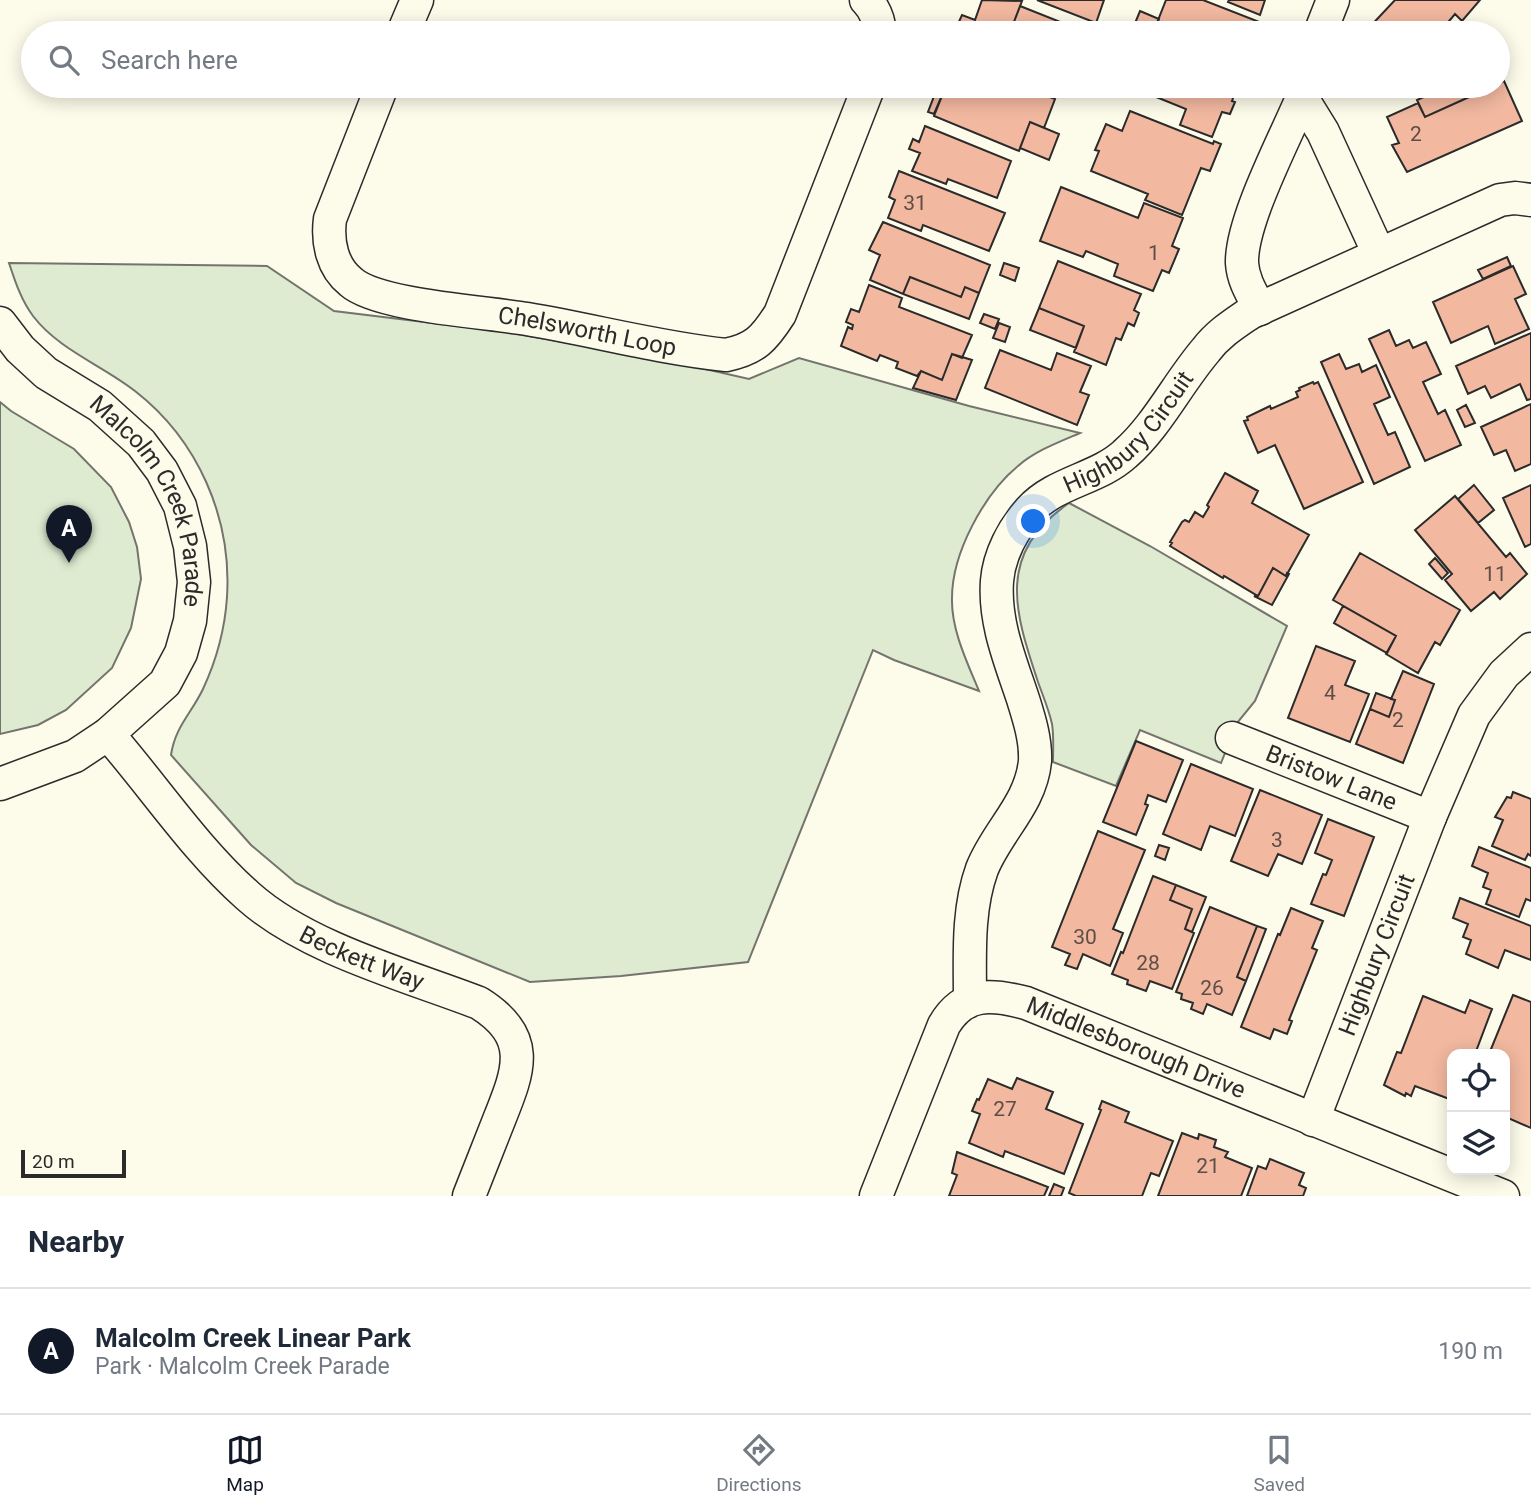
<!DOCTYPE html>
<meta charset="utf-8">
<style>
:root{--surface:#fff;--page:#f6f6f7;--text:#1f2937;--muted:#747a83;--line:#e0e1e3;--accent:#111827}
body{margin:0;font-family:Roboto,sans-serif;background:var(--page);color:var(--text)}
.controls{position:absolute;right:21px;bottom:21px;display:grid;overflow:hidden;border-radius:14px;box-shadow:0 4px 18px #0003}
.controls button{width:63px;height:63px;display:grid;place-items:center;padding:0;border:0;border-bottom:2px solid var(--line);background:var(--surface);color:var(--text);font:35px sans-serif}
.scale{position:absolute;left:21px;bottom:18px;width:105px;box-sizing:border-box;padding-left:7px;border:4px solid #2b2b2b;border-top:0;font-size:19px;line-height:24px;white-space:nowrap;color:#2b2b2b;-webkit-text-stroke:5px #fdfbea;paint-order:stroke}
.you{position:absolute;left:1034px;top:522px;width:24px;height:24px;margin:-18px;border:5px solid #fff;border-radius:50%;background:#1a73e8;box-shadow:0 0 0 10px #1a73e833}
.badge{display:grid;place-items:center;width:46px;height:46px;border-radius:50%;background:var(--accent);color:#fff;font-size:23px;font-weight:700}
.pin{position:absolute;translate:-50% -58px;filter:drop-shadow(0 2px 4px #0008)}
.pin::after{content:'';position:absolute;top:37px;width:24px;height:21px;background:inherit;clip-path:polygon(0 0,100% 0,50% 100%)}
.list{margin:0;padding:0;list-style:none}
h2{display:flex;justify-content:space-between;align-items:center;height:91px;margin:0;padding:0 28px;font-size:30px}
h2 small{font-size:23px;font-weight:400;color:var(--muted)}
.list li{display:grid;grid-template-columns:46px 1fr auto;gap:21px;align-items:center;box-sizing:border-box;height:126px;padding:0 28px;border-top:2px solid var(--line)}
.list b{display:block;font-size:26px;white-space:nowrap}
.list p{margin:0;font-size:23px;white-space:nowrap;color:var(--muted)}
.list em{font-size:23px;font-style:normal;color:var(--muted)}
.icon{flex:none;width:38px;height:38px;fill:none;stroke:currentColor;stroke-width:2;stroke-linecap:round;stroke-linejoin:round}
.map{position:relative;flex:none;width:1531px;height:1196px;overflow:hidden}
.search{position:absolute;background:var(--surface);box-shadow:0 4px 18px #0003;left:21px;right:21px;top:21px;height:77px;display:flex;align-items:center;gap:18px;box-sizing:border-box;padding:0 24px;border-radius:38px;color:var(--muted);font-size:26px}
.sheet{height:217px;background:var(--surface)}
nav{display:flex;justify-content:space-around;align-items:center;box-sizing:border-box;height:98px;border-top:2px solid var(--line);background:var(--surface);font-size:19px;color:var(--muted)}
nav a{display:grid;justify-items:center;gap:4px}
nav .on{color:var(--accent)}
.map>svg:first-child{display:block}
.green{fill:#deebd1;stroke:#74746e;stroke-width:2}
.building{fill:#f2b8a0;stroke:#2b2b2b;stroke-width:2}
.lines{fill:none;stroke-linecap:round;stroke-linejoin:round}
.minor-casing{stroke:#2b2b2b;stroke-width:35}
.minor{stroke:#fdfbea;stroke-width:32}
.labels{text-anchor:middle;stroke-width:5;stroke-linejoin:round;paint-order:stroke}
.number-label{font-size:21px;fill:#5d4e48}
.street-label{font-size:24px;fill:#2b2b2b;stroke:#fdfbea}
</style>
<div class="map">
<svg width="1531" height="1196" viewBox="0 0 1531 1196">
<rect width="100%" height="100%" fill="#fdfbea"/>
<path class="green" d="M9,263L267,266L334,311L506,332L670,361L749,379L799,358L969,406L1080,433C1059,442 1035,451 1018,466C984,494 952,553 952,598C951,629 967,662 979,691L894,660L873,650L748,962L621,976L530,982L336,903L296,883L251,845L171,755C175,727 191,714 203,689C216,661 225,628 227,597C232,518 198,440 135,391C102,365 59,350 33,316C21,300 15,281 9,263Z
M0,402L11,411L74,449L111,487L129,522L137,547L141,579L131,628L112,668L66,710L38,725L0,734Z
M1069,503L1150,546L1287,626L1255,701L1237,723L1221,763L1140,730L1116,786L1053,762C1053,749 1054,736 1052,724C1049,710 1043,696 1038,682C1014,610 996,554 1069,503Z"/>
<path class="building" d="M982,0L1022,1L1012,27L1028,33H961L963,29L957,26L962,15L975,20Z
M1037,0H1104L1096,23Z
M1166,0H1203L1262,23L1258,33H1153Z
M1229,0H1265L1260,15L1228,2Z
M1395,0H1480L1462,21L1455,14L1439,33H1364Z
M1020,6L1063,23L1059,33H1028L1012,27Z
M1140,11L1159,19L1153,33H1131Z
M1504,81L1522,121L1407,172L1392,145L1399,143L1387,117L1418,103L1425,117Z
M938,86H946L934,114L928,112Z
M946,86H1022L1055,99L1044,128L1030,122L1019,151L934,116Z
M1129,86H1237L1232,101L1235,102L1230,114L1222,112L1212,137L1180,125L1186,109Z
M1448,86H1472L1476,94L1425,117L1417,100Z
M1130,111L1213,144L1214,141L1221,144L1210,171L1201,168L1182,215L1145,200L1148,194L1091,171L1099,151L1095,150L1106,124L1122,131Z
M1030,122L1059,134L1049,160L1020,148Z
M925,126L1011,161L997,198L948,179L946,184L912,171L920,153L909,149L913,139L919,142Z
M899,171L1005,213L989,251L923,225L921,231L888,218L895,200L889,197Z
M1061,187L1138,218L1144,203L1183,218L1172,246L1179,249L1169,273L1162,270L1153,291L1114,276L1118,264L1086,251L1083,257L1040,241Z
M883,222L990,265L979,293L965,287L961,297L910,277L903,294L870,280L880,255L869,250Z
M1507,257L1511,266L1483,279L1478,270Z
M1058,261L1141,294L1134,310L1139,313L1134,326L1128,323L1121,340L1116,338L1106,365L1074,352L1084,326L1039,308Z
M1004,263L1019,268L1015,281L1000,275Z
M1513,266L1526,294L1515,299L1529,329L1495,344L1488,326L1451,343L1433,302Z
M910,277L961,297L965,287L979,293L969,319L903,294Z
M869,285L902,298L899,307L972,335L962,358L952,354L942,380L921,371L917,376L896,368L898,362L880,355L877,361L841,346L848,327L852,329L853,325L846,322L851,309L859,312Z
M1039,308L1084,326L1076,348L1030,330Z
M984,314L999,319L995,329L980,323Z
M999,323L1010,327L1005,342L993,338Z
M1389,330L1396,346L1409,340L1413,348L1426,342L1441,374L1423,382L1438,414L1445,410L1461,445L1425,461L1369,339Z
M1531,333V399L1527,400L1520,384L1491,398L1485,386L1468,394L1456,366Z
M1000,350L1051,370L1057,353L1091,366L1080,392L1089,395L1077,425L985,388Z
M952,354L972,360L956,400L913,388L921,371L942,380Z
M1339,354L1346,369L1359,364L1362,372L1376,365L1390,397L1374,404L1388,435L1395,432L1410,467L1374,484L1321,362Z
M1313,382L1314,384L1318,382L1363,482L1304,509L1275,445L1258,453L1244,421L1248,420L1247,417L1270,406L1271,409L1298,397L1296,392L1300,390L1299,388Z
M1531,404V464L1515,471L1506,450L1494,455L1481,427Z
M1466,405L1475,423L1465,427L1457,410Z
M1225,473L1258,491L1252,503L1309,535L1286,576L1273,568L1258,596L1224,576L1223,578L1170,546L1172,543L1170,542L1182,522L1185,520L1189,522L1195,512L1203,517L1209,507L1207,505Z
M1474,485L1494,510L1478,523L1458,499Z
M1531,485V544L1525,547L1503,498Z
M1455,496L1506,557L1510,553L1527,574L1500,599L1494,592L1471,611L1445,580L1452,574L1415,530Z
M1360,553L1460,610L1440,645L1435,642L1418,673L1386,654L1396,636L1333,600Z
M1435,558L1448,573L1442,579L1429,564Z
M1273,568L1286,576L1287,573L1289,574L1272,605L1254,596H1258Z
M1343,606L1396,636L1387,653L1334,623Z
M1316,646L1355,661L1345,685L1369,694L1350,742L1288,718Z
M1403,671L1434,684L1403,763L1356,744L1370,709L1389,717L1395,700L1391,699Z
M1376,693L1395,700L1389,717L1370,709Z
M1136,741L1183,760L1166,802L1148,795L1145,804L1148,805L1136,835L1103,822Z
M1191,764L1253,789L1235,836L1210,826L1201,850L1163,834Z
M1260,790L1322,815L1302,864L1278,854L1268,876L1231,861Z
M1513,792L1531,799V856L1528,854L1525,860L1492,846L1503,820L1495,817L1507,797L1511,798Z
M1328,819L1374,837L1344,916L1311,904L1323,874L1326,875L1332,860L1315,853Z
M1098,831L1145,850L1113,929L1123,933L1110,966L1083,954L1077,969L1065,965L1070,954L1052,947Z
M1159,845L1169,848L1165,860L1155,856Z
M1479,847L1531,868V901L1526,899L1519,917L1486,904L1491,890L1483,887L1488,873L1472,866Z
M1153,876L1176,885L1170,900L1192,909L1185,929L1194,933L1172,989L1150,981L1146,991L1127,984L1128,980L1112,974L1121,952L1123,953Z
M1176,885L1206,897L1192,932L1185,929L1192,909L1170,900Z
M1460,898L1531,926V960L1505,950L1498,968L1466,954L1471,940L1463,937L1468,924L1453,918Z
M1210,907L1257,926L1237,977L1246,981L1232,1015L1207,1004L1203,1014L1191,1009L1193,1003L1181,999L1182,994L1176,992Z
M1291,908L1323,921L1312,948L1317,950L1289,1020L1292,1021L1287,1034L1274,1029L1270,1039L1241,1027L1278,934L1280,935Z
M1257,926L1266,929L1246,981L1237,977Z
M1513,995L1531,1002V1128L1506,1117L1505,1120V1054H1489Z
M1423,996L1465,1013L1470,1000L1492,1009L1475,1054H1452V1100L1415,1086L1411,1096L1406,1093L1405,1096L1384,1085L1397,1052L1401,1053Z
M1017,1078L1053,1092L1046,1109L1083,1124L1064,1174L1005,1151L1003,1157L969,1143L980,1114L972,1111L977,1099L979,1100L988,1079L1012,1089Z
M1102,1101L1129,1112L1125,1122L1173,1141L1159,1176L1151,1173L1142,1196H1076L1069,1193L1101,1110L1099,1109Z
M1182,1133L1198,1139L1199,1134L1216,1140L1214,1147L1228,1152L1225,1157L1252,1168L1241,1196H1158Z
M957,1152L1048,1187L1044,1196H949L957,1175L952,1173Z
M1270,1159L1304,1173L1299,1185L1306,1188L1303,1196H1247L1258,1166L1266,1169Z
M1054,1184L1064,1188L1061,1196H1049Z"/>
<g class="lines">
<g class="minor-casing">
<g id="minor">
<path d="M866,0C875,9 879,21 880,33"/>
<path d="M403,33L417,0"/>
<path d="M1320,33L1333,0"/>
<path id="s1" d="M382,86L330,219C327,242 332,267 351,282C378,306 487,312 527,319C593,330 659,348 726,355C755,349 764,339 780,314L869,86"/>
<path d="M1305,86L1302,98L1323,132L1379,254"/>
<path d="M1260,309C1252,294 1243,280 1242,263C1241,221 1285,139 1302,98"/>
<path id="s2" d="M0,323L20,349L46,373L100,406L141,443L162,471L180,506L190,546L194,582L190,621L181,653L165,683L108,734L75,756L0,784"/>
<path id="s3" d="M108,734C155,788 195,849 248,896C306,948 406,975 479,1003C533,1037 519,1070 499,1120C489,1145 479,1171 469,1196"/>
<path id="s4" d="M1232,738L1430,817"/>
<path id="s5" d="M970,1000C970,957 967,910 982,869C997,831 1031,804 1035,761C1036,740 1029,718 1023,699C1010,660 994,622 997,581C999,555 1013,529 1030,510C1055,482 1098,479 1125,454C1158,425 1177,384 1206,350C1218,334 1234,324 1250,313L1500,200L1515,198L1531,200"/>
<path id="s6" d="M1313,1120L1430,817L1474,715L1504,674L1531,649"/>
<path id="s7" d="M876,1196L944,1025C964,991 992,994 1026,1003L1503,1196"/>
</g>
</g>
<use href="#minor" class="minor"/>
</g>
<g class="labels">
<g class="number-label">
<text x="1416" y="141">2</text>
<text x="915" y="210">31</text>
<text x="1154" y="260">1</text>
<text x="1495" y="581">11</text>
<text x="1330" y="700">4</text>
<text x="1398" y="727">2</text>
<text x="1277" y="847">3</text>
<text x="1085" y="944">30</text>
<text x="1148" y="970">28</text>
<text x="1212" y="995">26</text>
<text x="1005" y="1116">27</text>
<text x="1208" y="1173">21</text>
</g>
<g class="street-label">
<text dy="8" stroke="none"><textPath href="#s1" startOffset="455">Chelsworth Loop</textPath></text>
<text dy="8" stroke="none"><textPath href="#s5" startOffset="646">Highbury Circuit</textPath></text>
<text dy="8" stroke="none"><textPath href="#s2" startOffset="243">Malcolm Creek Parade</textPath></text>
<text dy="8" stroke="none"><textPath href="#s4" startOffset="107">Bristow Lane</textPath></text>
<text dy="8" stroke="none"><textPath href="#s6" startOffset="177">Highbury Circuit</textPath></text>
<text dy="8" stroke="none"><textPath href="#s3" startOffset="345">Beckett Way</textPath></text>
<text dy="8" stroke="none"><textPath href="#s7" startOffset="396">Middlesborough Drive</textPath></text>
</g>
</g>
</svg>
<div class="controls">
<button><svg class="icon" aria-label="locate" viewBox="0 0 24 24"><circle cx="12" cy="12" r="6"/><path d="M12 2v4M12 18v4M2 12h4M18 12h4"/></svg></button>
<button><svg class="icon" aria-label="layers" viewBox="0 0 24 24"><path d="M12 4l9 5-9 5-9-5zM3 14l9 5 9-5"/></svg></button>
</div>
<div class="scale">20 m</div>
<div class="you"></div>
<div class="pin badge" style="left:69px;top:563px">A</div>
<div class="search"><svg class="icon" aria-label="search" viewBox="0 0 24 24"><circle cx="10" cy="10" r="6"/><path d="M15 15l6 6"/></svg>Search here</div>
</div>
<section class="sheet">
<h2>Nearby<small></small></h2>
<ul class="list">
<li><span class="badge">A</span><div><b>Malcolm Creek Linear Park</b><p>Park · Malcolm Creek Parade</p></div><em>190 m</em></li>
</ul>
</section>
<nav>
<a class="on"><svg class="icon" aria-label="map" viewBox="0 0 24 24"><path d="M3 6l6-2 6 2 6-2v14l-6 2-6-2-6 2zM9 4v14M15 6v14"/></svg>Map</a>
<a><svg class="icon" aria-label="directions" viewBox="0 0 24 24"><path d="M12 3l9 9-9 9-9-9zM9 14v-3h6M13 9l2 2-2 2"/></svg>Directions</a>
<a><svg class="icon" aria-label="saved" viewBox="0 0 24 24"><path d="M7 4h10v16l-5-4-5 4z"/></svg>Saved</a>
</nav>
